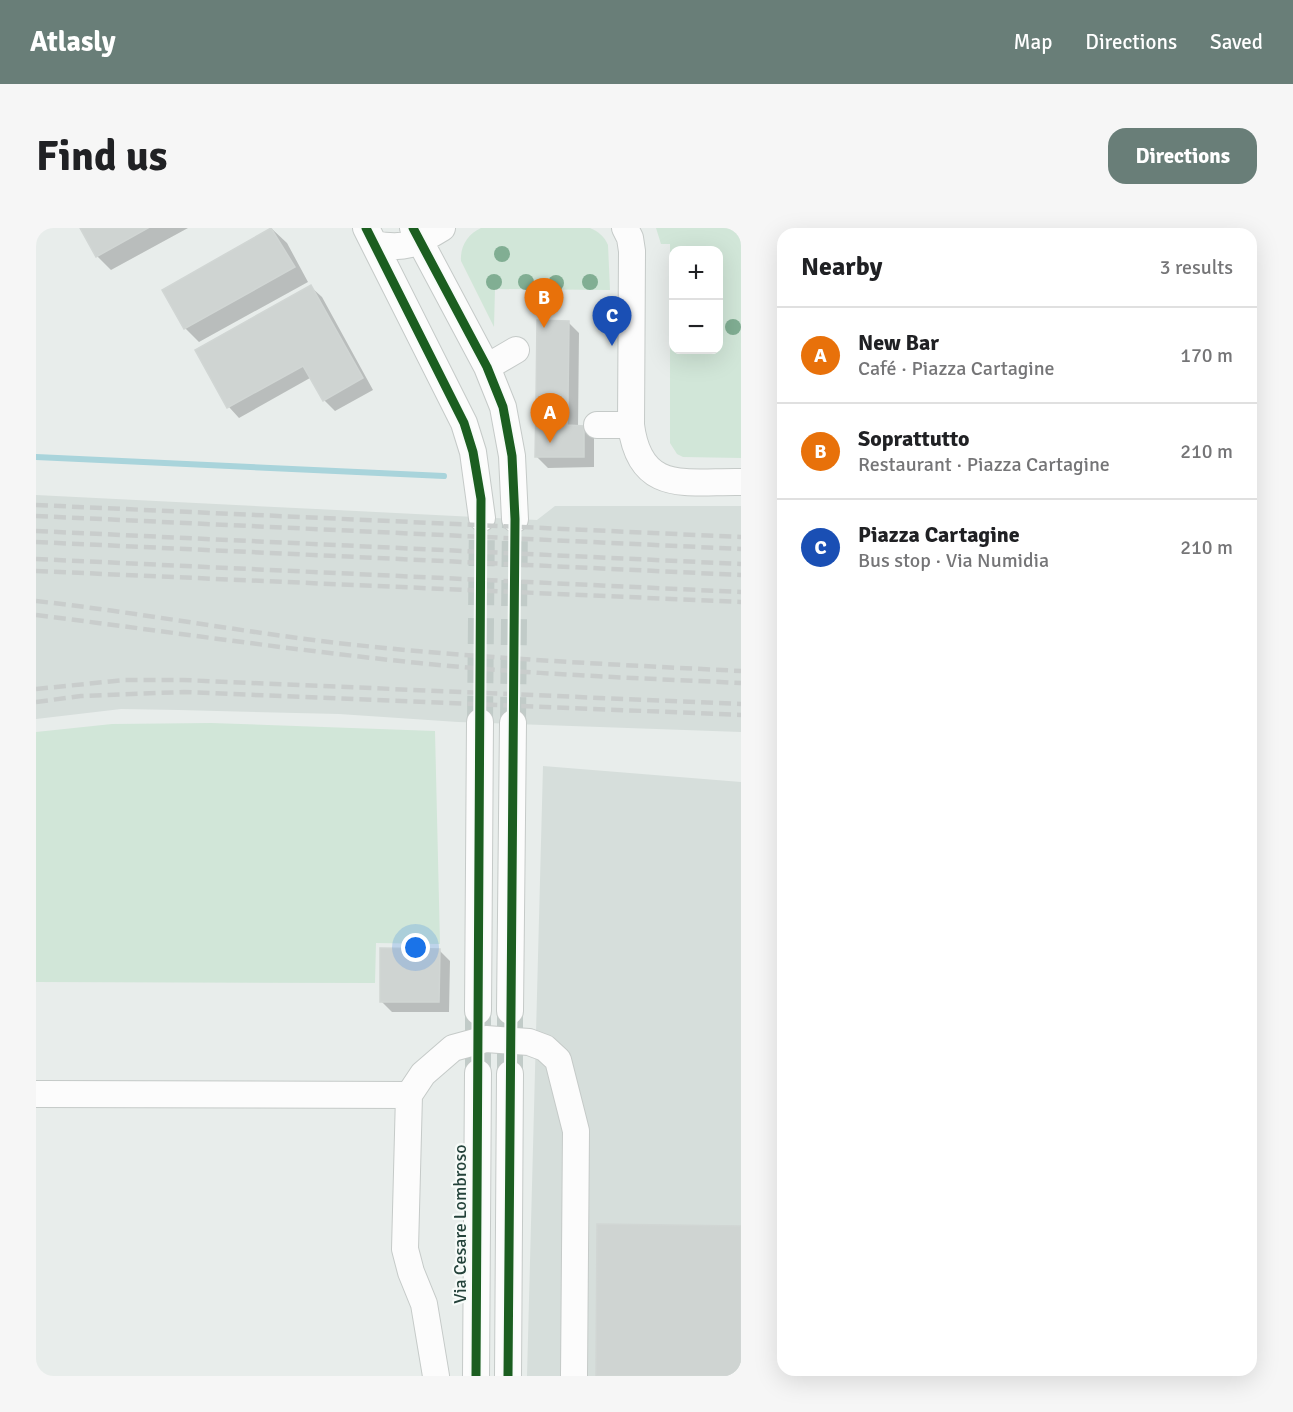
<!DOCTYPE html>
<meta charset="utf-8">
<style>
:root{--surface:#fff;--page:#f6f6f6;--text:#202124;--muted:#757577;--line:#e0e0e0;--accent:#697e78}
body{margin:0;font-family:Signika,sans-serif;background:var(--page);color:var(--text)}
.controls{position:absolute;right:18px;top:18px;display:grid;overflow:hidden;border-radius:12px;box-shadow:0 6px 24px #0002}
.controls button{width:54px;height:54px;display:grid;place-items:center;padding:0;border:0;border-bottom:2px solid var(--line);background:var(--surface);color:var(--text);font:30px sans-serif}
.you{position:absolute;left:380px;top:720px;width:21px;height:21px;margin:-15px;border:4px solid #fff;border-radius:50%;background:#1a73e8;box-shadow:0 0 0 9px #1a73e833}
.badge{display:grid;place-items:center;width:39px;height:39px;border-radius:50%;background:var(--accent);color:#fff;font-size:20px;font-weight:700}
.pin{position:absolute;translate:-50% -50px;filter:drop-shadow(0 2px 3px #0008)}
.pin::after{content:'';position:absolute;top:32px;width:21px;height:18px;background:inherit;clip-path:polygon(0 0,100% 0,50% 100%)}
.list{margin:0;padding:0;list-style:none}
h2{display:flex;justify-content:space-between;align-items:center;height:78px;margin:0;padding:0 24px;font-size:26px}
h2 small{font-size:20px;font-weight:400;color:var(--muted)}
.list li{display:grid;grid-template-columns:39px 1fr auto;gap:18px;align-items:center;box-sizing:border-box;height:96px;padding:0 24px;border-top:2px solid var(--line)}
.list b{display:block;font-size:22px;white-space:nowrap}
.list p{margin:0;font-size:20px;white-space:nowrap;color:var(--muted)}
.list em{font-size:20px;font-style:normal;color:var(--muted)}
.map{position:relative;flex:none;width:705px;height:1148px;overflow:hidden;border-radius:18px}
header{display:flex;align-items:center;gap:36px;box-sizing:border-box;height:84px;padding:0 30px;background:var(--accent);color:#fff}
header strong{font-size:28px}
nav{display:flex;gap:33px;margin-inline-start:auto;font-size:21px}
.intro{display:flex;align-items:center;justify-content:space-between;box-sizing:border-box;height:144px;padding:0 36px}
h1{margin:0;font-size:42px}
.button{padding:15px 27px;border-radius:18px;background:var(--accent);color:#fff;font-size:21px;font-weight:700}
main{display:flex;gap:36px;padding:0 36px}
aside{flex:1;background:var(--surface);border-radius:18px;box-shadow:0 6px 24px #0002}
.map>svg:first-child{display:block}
.built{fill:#d6dedb}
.green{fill:#d1e6d8;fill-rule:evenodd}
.shadow{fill:#0003}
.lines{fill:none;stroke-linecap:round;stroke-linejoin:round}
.stream{stroke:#a9d4db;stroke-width:6}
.building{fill:#cfd4d2;stroke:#d1d6d4;stroke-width:1.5}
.minor-tunnel{stroke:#c1cbc8;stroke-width:26;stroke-dasharray:26 13;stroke-linecap:butt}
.minor-casing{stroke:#c5cac8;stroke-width:28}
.minor{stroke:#fcfcfc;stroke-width:26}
.rail{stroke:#c9cdcc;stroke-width:4.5;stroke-dasharray:12 6;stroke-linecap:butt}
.cycleway-casing{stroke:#f7fbf9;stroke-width:13}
.cycleway{stroke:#1b5e20;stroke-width:9}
.tree{fill:#81ae93}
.labels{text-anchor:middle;stroke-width:4.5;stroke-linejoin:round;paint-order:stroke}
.street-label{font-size:18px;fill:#24423a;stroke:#f7fbf9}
</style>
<header>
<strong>Atlasly</strong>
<nav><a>Map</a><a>Directions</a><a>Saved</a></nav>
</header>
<div class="intro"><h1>Find us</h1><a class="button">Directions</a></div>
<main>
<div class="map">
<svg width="705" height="1148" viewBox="0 0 705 1148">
<rect width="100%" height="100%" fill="#e8edeb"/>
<path class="built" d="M0,267L501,292L519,278H705V504L422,494L303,486L143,482L85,481L0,491Z
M507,538L705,554V1148H491Z"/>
<path class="green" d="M445,0H554C563,4 568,8 572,17L574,62L459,61L458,99L425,33C424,18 432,6 445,0Z
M620,0H705V230L647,229L641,226L634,215V16H625ZM638,22H682V122H638Z
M175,495L399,503L404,716L340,715L339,755L0,754V504L76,496Z"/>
<path class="shadow" d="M46,0H152L75,42L61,28Z
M236,1L251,15L272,54L163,114L149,100L128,63Z
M275,59L286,69L337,162L299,183L288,172L274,150L203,190L193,179Z
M532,94L543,105L542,199H547L558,210V239L512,240L501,229Z
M403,722L414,733L413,784H356L345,773Z"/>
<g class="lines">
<path class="stream" d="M0,229L408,248"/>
</g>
<path class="building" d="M44,0H112L60,29Z
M235,0L259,39L148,101L126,62Z
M275,57L327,150L287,173L267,138L191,180L159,122Z
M501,92L533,93L532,174H500Z
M500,174H532L531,197L548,198V229H499Z
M344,720L404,721L403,774H344Z
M561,996L705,998V1148H560Z"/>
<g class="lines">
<path class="minor-tunnel" d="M444,494L446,290
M477,495L479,291
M442,845V783
M474,846V783"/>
<g class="minor-casing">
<path id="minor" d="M330,0L428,195L437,224L446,290
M377,0L451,139L467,179L476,228L479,291
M589,0L594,10L596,23L595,197C604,267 650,253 705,254
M338,16C369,22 380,16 406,0
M451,139L480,122
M561,197H595
M442,783L444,494
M474,783L477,495
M0,866L373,867
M400,1148L388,1076L375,1044L369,1021L373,867L387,846L417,820L450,811L493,814L509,820L522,832L540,903L538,1148
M440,1148L442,845
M472,1148L474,846"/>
</g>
<use href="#minor" class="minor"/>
<path class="rail" d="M0,277L705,309
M0,288L705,321
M0,303L705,336
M0,314L705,347
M0,331L705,364
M0,343L705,374
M0,373C98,384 195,402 293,414C430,430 567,436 705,443
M0,387C128,403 255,422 383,435C490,446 598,450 705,455
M0,461L89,452H147L705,476
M0,474L45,468L148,464L705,487"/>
<g class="cycleway-casing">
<path id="cycleway" d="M330,0L428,195L437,224L445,271L440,1148
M377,0L451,139L467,179L476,228L479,291L472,1148"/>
</g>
<use href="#cycleway" class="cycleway"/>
</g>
<g class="tree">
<circle cx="466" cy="26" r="8"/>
<circle cx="458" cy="54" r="8"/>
<circle cx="490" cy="54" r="8"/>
<circle cx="554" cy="54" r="8"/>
<circle cx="520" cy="55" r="8"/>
<circle cx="697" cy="99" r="8"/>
</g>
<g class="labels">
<g class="street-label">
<text transform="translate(424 996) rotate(-90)" y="6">Via Cesare Lombroso</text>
</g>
</g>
</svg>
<div class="controls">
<button>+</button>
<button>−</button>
</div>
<div class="you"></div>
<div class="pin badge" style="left:514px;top:215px;background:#e8710a">A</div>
<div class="pin badge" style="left:508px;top:100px;background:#e8710a">B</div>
<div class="pin badge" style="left:576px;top:118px;background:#1a4fb4">C</div>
</div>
<aside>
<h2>Nearby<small>3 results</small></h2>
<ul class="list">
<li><span class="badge" style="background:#e8710a">A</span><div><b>New Bar</b><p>Café · Piazza Cartagine</p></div><em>170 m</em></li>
<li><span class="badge" style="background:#e8710a">B</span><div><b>Soprattutto</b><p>Restaurant · Piazza Cartagine</p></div><em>210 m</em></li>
<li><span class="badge" style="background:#1a4fb4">C</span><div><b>Piazza Cartagine</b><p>Bus stop · Via Numidia</p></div><em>210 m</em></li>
</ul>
</aside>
</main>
